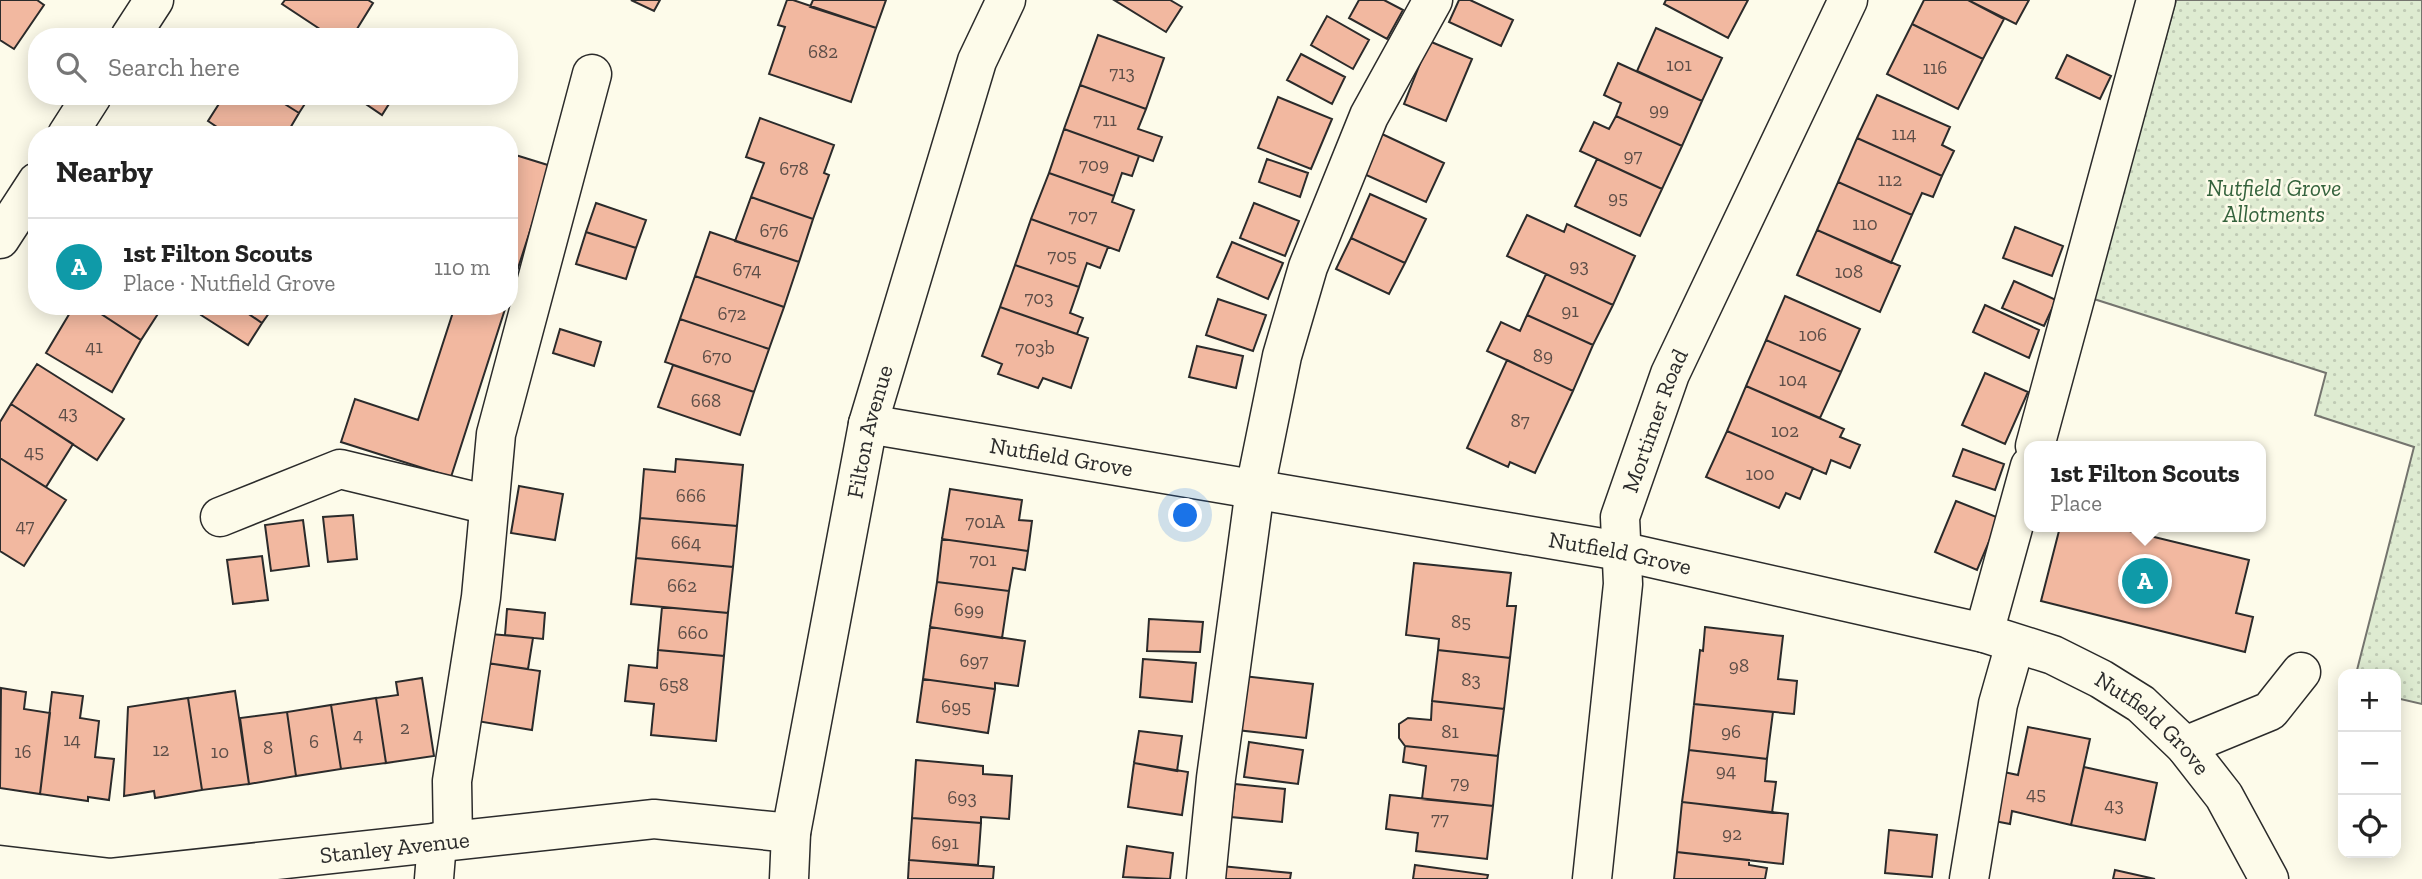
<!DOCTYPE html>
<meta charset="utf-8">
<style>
:root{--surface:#fff;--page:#f6f6f6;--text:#222;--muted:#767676;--line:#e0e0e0;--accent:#c62828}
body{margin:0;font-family:"Zilla Slab",serif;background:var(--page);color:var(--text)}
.controls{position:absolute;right:21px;bottom:21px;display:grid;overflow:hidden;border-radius:14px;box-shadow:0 4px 18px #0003}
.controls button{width:63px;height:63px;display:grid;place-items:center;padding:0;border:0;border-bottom:2px solid var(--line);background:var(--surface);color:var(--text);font:35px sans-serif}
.you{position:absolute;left:1186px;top:516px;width:24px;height:24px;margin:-18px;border:5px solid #fff;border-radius:50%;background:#1a73e8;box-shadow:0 0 0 10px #1a73e833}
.badge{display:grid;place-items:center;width:46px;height:46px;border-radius:50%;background:var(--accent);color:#fff;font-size:23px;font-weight:700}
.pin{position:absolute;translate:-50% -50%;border:4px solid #fff;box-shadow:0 2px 7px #0006}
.popup{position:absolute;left:2024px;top:441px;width:242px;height:91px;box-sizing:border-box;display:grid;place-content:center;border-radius:14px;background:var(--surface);filter:drop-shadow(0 2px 5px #0005);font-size:23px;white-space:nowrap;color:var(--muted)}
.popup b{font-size:26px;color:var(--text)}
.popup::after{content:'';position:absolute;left:50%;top:100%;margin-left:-14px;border:14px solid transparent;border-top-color:var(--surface)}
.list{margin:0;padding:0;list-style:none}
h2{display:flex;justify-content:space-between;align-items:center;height:91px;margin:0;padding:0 28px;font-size:30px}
h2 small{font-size:23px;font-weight:400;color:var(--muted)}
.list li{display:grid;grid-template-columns:46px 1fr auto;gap:21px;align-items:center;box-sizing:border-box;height:98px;padding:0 28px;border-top:2px solid var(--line)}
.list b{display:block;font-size:26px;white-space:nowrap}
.list p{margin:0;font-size:23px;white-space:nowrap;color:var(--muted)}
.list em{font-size:23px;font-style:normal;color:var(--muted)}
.icon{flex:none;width:38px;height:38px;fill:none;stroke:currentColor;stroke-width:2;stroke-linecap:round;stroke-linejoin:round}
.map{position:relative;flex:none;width:2422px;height:879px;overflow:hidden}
.search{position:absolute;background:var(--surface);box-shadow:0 4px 18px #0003;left:28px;top:28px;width:490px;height:77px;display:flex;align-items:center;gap:18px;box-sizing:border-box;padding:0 24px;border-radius:28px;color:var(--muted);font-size:26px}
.panel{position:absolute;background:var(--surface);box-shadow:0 4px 18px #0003;left:28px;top:126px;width:490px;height:189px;border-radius:28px}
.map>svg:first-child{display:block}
.garden{fill:url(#garden-dots);stroke:#74746e;stroke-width:2}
.building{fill:#f2b8a0;stroke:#2b2b2b;stroke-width:2}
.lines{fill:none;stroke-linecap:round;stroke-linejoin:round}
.minor-casing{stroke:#2b2b2b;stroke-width:41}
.minor{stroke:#fdfbea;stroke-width:38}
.labels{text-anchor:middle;stroke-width:5;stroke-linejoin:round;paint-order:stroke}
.number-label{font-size:19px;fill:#5d4e48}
.park-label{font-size:23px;font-style:italic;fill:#34623c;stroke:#fdfbea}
.street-label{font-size:23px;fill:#2b2b2b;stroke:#fdfbea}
</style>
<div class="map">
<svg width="2422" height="879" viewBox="0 0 2422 879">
<defs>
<pattern id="garden-dots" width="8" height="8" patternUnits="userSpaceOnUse" patternTransform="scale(1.75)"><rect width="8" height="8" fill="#deebd1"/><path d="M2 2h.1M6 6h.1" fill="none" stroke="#bfcab4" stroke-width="1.8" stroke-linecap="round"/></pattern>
</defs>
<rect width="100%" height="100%" fill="#fdfbea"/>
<path class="garden" d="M2176,0H2422V704L2396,698V674H2356L2414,447L2315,415L2326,373L2094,299Z"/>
<path class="building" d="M0,0H37L44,5L14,49L0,40Z
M285,0H368L373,3L352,37H332L282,4Z
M631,0H660L654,11Z
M787,0H793L876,28L851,102L769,74L785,27L778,25Z
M813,0H886L876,28L810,7Z
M1114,0H1170L1182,7L1166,32Z
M1359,0H1384L1403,10L1387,39L1349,18Z
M1459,0H1470L1513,20L1501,46L1449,22Z
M1666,0H1748L1728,38L1664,4Z
M1924,0H1968L2004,19L1983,59L1912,24Z
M1968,0H2029L2016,24Z
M1327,16L1369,40L1353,69L1311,45Z
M1912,24L1983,59L1958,109L1887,74Z
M1656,28L1722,58L1702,101L1637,71Z
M1098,35L1164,58L1146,109L1080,85Z
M1429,41L1472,59L1446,121L1404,104Z
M1301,54L1345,77L1332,104L1287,80Z
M2067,55L2111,76L2100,99L2056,78Z
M1618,63L1702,101L1682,146L1616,116L1621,103L1604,95Z
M1080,85L1146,109L1138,129L1162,137L1153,161L1064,129Z
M1877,95L1950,127L1942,145L1954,151L1942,176L1857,138Z
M224,96H272L299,113L286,135H229L208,121Z
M272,96H310L299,113Z
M354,96H394L382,115Z
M1278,97L1332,119L1311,169L1258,148Z
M1616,116L1682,146L1662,189L1580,151L1594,122L1609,129Z
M760,118L834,145L824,173L829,175L813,219L751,197L764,163L746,157Z
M1064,129L1139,156L1132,176L1122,173L1114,196L1049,173Z
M1382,134L1444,163L1426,202L1364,174Z
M1857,138L1942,176L1933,197L1922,193L1912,215L1838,182Z
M509,153L551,166L509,296Z
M1267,159L1308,173L1300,197L1259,182Z
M1597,159L1662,189L1640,236L1575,206Z
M1049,173L1114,196L1112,202L1134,210L1119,251L1031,219Z
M1838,182L1912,215L1891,263L1817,230Z
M1370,194L1426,219L1405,263L1351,238Z
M751,197L813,219L799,262L735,241Z
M596,203L646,220L636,248L586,232Z
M1254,203L1299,221L1285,256L1240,238Z
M1527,215L1564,232L1567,224L1635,256L1613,305L1507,256Z
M1031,219L1108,247L1100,268L1087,263L1079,287L1015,265Z
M2015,227L2063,246L2052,276L2003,258Z
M1817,230L1900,266L1880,312L1797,275Z
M586,232L636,248L626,279L576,264Z
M710,232L799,262L784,307L695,276Z
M1351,238L1405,263L1389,294L1336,269Z
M1232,242L1283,263L1268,299L1217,277Z
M1015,265L1079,287L1070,313L1083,318L1077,334L1000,307Z
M1546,274L1613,305L1593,345L1527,315Z
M695,276L784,307L769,349L680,319Z
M2014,281L2056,300L2044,326L2002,308Z
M1785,296L1860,329L1841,372L1766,340Z
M1218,299L1266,315L1253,351L1206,335Z
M1985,305L2039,330L2029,358L1973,332Z
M74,306H89L141,340L112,392L46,353Z
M89,306H163L141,340Z
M207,306H237L262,323L248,345L201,315Z
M237,306H274L262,323Z
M455,306H506L451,477L341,442L355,399L418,420Z
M1000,307L1088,338L1071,388L1043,378L1038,388L998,374L1002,364L982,356Z
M1527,315L1593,345L1573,391L1487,351L1501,322L1520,331Z
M680,319L769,349L754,392L665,362Z
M560,329L601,342L594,366L553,353Z
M1766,340L1841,372L1820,418L1746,386Z
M1197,346L1243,356L1236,388L1189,377Z
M1507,360L1573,391L1535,473L1510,462L1508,467L1467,448Z
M37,364L124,419L97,460L11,404Z
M673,365L754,392L740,435L658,407Z
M1985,373L2028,392L2005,444L1962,425Z
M1746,386L1844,429L1840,437L1860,445L1850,468L1831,460L1826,474L1727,431Z
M11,404L73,444L46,487L0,458V422Z
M1727,431L1813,468L1800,499L1786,493L1779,508L1706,477Z
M1963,449L2004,464L1995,490L1953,476Z
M0,458L66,500L24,566L0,551Z
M676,459L743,465L737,526L640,518L644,469L675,472Z
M519,486L563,494L555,540L511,533Z
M950,489L1022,500L1019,520L1032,521L1028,551L942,539Z
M1956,501L1999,518L1977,570L1935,552Z
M353,515L357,559L328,562L323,517Z
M640,518L737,526L733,567L636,558Z
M303,520L309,566L271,571L265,525Z
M2060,527H2113L2249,560L2236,613L2253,617L2245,652L2041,601Z
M942,539L1028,551L1025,570L1013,568L1009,591L937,582Z
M262,556L268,600L233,604L227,560Z
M636,558L733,567L728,613L631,604Z
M1414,563L1511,573L1507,606H1516L1510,658L1438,650L1439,639L1406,635Z
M937,582L1009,591L1002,638L930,627Z
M662,607L728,613L724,656L658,650Z
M507,609L545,613L543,639L505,635Z
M1149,619L1203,622L1200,652L1147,651Z
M930,627L1025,641L1018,686L995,683V689L923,679Z
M1705,627L1783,636L1778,679L1797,681L1794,714L1694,704L1700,650L1703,651Z
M491,634L533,638L528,669L487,663Z
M658,650L724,656L716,741L651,735L654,704L625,701L629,665L657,668Z
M1438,650L1510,658L1504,709L1432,701Z
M1143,659L1196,663L1192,702L1140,697Z
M487,663L540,671L532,730L477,721Z
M1243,676L1313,684L1306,738L1237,730Z
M422,678L434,756L386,763L376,698L398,695L396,682Z
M923,679L995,689L988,733L917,722Z
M1,688L26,692L24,709L50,713L40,794L0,788Z
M235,691L249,784L202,790L188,698Z
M52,692L83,696L80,718L99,721L95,757L114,759L109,800L88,797V801L40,794Z
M188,698L202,790L155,798L154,791L124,796L128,707Z
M376,698L386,763L341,769L331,705Z
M1432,701L1504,709L1498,756L1405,746L1399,738V724L1408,718L1431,720Z
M1694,704L1773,712L1767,759L1689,750Z
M331,705L341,769L296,776L287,712Z
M287,712L296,776L249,784L240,718Z
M2028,727L2090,739L2071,825L2012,811L2010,824L1989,820L1999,771L2018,775Z
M1139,731L1182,736L1177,771L1134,763Z
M1249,742L1303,750L1298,784L1244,777Z
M1405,746L1498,756L1493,806L1422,799L1426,766L1403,762Z
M1689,750L1767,759L1765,781L1776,782L1772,813L1682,802Z
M916,760L983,766V774L1012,776L1009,819L981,817V823L912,818Z
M1134,763L1188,772L1182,815L1128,807Z
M2084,767L2157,783L2145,840L2071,825Z
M1235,784L1285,789L1282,822L1231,817Z
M1390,795L1493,806L1487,859L1416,851L1418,833L1386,829Z
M1682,802L1788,814L1783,864L1677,852Z
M912,818L981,823L978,865L909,860Z
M1889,830L1937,835L1932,877L1885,873Z
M1127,846L1173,853L1170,879L1123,877Z
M1677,852L1749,860V865L1767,868L1765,879H1674Z
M909,860L994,867L993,879H908Z
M1415,865L1488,875L1487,879H1413Z
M1221,866L1291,873L1290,879H1220Z
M2115,870L2155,879H2113Z"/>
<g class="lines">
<g class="minor-casing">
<g id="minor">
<path d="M130,37L154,0"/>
<path d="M67,135L92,96"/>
<path d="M0,239L37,182"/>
<path id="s1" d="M868,424L1620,551L1984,633L2053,655L2101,679L2141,704L2185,746L2224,796L2269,879"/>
<path d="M2035,446L2156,0"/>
<path d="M220,517L340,469L489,505"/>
<path d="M1984,633L2030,466"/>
<path d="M2185,746L2270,711L2301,672"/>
<path d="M453,840L452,781L481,597L496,434L592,74"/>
<path id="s2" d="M0,865L111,878L654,819L791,833"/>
<path d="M434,879L437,842"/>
<path id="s3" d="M789,879L791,833L868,424L977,61L1006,0"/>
<path d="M1206,879L1216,778L1255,489L1282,356L1308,267L1369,116L1433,0"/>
<path id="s4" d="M1592,879L1623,584L1620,517L1670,374L1848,0"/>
<path d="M1969,879L1998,704L2015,644"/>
</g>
</g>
<use href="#minor" class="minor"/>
</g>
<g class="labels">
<g class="number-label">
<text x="823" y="58">682</text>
<text x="1679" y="71">101</text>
<text x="1935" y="74">116</text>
<text x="1122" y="79">713</text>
<text x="1659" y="116">99</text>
<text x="1105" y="126">711</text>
<text x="1904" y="140">114</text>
<text x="1633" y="162">97</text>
<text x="1094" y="171">709</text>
<text x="794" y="175">678</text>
<text x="1890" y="186">112</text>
<text x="1618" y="204">95</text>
<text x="1083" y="222">707</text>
<text x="1865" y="230">110</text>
<text x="774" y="237">676</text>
<text x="1062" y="262">705</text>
<text x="1579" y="272">93</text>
<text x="747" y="276">674</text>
<text x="1849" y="278">108</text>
<text x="1039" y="304">703</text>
<text x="1570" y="317">91</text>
<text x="732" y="320">672</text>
<text x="1813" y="341">106</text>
<text x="94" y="353">41</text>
<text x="1035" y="354">703b</text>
<text x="1543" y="362">89</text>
<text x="717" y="363">670</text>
<text x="1793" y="386">104</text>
<text x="706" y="407">668</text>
<text x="68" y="419">43</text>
<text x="1520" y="427">87</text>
<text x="1785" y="437">102</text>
<text x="34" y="458">45</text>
<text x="1760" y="480">100</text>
<text x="691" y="502">666</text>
<text x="985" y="528">701A</text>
<text x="25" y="532">47</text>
<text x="686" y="549">664</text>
<text x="983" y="566">701</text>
<text x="682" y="592">662</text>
<text x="969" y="616">699</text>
<text x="1461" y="628">85</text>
<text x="693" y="639">660</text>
<text x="974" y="667">697</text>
<text x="1739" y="672">98</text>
<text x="1471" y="686">83</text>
<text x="674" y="691">658</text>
<text x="956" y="713">695</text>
<text x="405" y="734">2</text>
<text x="1450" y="738">81</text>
<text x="1731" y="738">96</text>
<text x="358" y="741">4</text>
<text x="72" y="746">14</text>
<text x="314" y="748">6</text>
<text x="268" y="754">8</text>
<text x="161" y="756">12</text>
<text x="23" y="758">16</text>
<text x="220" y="758">10</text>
<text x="1726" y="777">94</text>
<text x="1460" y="789">79</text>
<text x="2036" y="800">45</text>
<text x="962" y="804">693</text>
<text x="2114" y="811">43</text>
<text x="1440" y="825">77</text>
<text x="1732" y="840">92</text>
<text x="945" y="849">691</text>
</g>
<g class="park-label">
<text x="2274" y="196">Nutfield Grove<tspan x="2274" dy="26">Allotments</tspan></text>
</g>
<g class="street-label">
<text dy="8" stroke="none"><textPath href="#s4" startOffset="466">Mortimer Road</textPath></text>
<text dy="8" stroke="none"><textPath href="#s3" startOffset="455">Filton Avenue</textPath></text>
<text dy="8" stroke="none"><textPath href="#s1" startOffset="196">Nutfield Grove</textPath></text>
<text dy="8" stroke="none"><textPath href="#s1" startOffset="763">Nutfield Grove</textPath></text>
<text dy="8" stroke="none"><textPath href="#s1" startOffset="1330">Nutfield Grove</textPath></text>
<text dy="8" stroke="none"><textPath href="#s2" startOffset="397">Stanley Avenue</textPath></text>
</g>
</g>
</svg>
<div class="controls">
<button>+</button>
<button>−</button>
<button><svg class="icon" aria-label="locate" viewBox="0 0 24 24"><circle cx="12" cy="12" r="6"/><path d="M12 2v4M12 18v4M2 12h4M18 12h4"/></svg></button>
</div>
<div class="you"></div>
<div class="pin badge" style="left:2145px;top:581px;background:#0f9aa8">A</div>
<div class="popup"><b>1st Filton Scouts</b>Place</div>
<div class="search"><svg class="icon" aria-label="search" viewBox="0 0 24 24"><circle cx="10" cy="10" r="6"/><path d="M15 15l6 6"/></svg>Search here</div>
<section class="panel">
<h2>Nearby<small></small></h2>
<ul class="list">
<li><span class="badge" style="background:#0f9aa8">A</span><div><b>1st Filton Scouts</b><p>Place · Nutfield Grove</p></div><em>110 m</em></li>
</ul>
</section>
</div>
